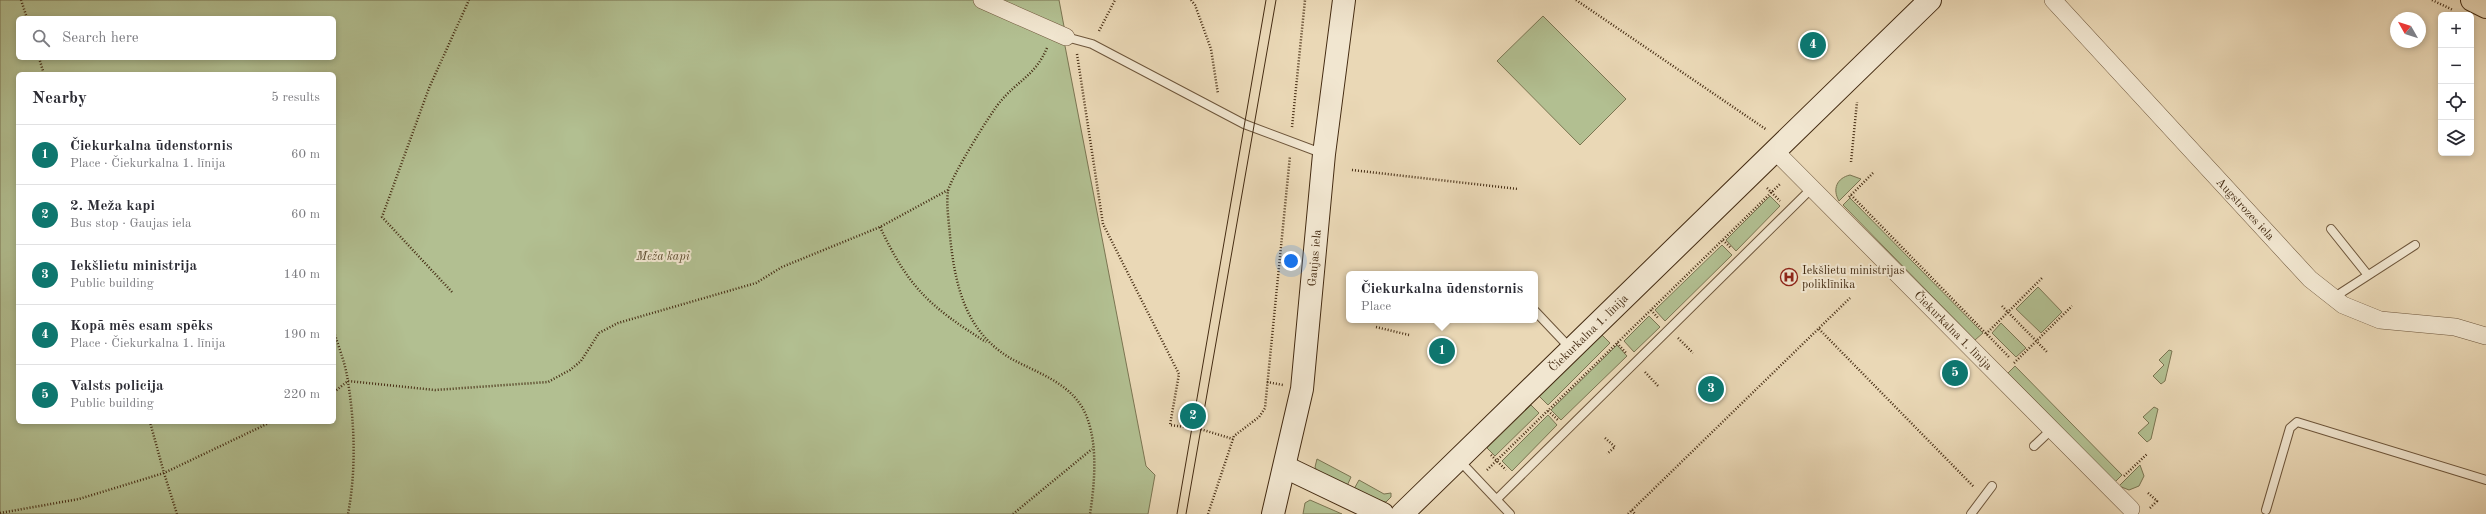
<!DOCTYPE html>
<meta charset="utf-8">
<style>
:root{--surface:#fff;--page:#f2f2f3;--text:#2b2b33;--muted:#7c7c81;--line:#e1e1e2;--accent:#0f766e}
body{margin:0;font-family:"Old Standard TT",serif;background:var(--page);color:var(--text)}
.controls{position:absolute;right:12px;top:12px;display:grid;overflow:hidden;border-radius:6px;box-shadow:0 2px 6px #0003}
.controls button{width:36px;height:36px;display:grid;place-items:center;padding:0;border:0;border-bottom:1px solid var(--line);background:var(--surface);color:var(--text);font:20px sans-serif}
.compass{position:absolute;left:2390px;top:12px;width:36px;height:36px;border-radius:50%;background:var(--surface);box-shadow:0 2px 6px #0003;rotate:309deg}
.you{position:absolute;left:1291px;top:261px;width:14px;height:14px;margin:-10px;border:3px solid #fff;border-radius:50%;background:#1a73e8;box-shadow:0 0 0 6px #1a73e833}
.badge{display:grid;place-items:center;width:26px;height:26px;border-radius:50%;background:var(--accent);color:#fff;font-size:13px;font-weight:700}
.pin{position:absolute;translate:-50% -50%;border:2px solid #fff;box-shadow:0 1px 4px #0006}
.popup{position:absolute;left:1346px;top:271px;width:192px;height:52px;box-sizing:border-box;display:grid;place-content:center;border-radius:6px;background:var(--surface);filter:drop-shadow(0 1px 3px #0005);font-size:13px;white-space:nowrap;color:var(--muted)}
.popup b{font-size:15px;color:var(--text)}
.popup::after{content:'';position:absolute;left:50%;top:100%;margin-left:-8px;border:8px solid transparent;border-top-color:var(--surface)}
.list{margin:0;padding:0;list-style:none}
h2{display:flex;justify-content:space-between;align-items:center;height:52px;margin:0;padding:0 16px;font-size:17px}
h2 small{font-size:13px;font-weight:400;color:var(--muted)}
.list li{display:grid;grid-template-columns:26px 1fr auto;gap:12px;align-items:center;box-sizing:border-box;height:60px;padding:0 16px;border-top:1px solid var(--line)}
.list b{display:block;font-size:15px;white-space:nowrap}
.list p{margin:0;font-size:13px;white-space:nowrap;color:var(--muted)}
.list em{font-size:13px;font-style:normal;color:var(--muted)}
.icon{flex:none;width:22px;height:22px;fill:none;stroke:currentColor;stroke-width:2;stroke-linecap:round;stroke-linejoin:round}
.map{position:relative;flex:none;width:2486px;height:514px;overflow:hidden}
.search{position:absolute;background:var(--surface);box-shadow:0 2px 6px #0003;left:16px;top:16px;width:320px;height:44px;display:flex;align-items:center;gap:10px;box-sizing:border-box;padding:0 14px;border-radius:6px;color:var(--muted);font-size:15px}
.panel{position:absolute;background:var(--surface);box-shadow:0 2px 6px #0003;left:16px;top:72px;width:320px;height:352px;border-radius:6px}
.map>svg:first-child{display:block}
.green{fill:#b2bf91;stroke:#7b7552;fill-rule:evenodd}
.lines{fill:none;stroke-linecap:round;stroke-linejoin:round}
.lane-casing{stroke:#6e563b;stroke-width:10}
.street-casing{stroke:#6e563b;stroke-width:18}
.secondary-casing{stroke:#442b12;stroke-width:24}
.primary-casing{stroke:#442b12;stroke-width:24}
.path{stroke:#442b12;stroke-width:2.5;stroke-dasharray:1 2;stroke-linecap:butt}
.lane{stroke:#f1e6d0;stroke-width:8}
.street{stroke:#f1e6d0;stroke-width:17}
.secondary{stroke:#f1e6d0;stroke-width:22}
.primary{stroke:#ead8b6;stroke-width:22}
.tram{stroke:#442b12;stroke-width:1}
.labels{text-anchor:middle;stroke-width:4;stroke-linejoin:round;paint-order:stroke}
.street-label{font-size:12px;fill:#442b12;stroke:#f1e6d0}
.park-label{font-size:12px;font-style:italic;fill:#5a492b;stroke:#f1e6d0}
.poi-label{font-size:12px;fill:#442b12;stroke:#f1e6d0;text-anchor:start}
</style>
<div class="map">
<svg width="2486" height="514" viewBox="0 0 2486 514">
<rect width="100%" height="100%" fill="#ead8b6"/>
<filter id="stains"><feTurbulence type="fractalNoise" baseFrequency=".005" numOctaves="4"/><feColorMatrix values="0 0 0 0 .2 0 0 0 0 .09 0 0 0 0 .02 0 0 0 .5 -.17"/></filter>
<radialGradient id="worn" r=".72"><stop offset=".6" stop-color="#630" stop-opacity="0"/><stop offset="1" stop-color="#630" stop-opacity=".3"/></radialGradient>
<path class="green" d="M0,0H1059L1066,37L1065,46L1146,466L1155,475L1148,514H0ZM18,18H334V58H18ZM18,74H334V422H18Z
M1543,16L1626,99L1580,145L1497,61Z
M1850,175L1861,179L1839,201C1832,189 1837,178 1850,175Z
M1770,196L1780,206L1736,251L1726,240Z
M1850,198L1983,333L1975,340L1843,205Z
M1722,245L1732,255L1665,321L1655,310Z
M2038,287L2062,312L2041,333L2016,309Z
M1649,316L1660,327L1634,352L1624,341Z
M2001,323L2026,348L2016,357L1992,333Z
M1601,334L1610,343L1548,405L1539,396Z
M1617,345L1627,356L1561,420L1551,410Z
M2169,350L2172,351L2165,381L2161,384L2153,376L2164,365L2159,360Z
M2015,366L2122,475L2115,482L2008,373Z
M1531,405L1539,413L1495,456L1487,448Z
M2154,407L2158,409L2151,439L2147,442L2138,433L2149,423L2143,417Z
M1548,415L1557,425L1512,471L1502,461Z
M1317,459L1351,477L1347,486L1317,471L1315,467Z
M2140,465L2144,476L2139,486L2129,490L2119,486Z
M1359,480L1384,494L1391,493V497L1386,502L1376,500L1354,489Z
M1310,500L1342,514H1303L1305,503Z"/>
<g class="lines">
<g class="lane-casing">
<path id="lane" d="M1066,37L1092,44L1244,124L1324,154
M2331,229L2367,274
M2333,298L2415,245
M1535,311L1571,349
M2034,446L2052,429
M1459,460L1510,514
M1497,499L1812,188
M2266,510L2290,428L2297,422L2486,480
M1971,514L1992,486"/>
</g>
<g class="street-casing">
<g id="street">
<path d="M982,0L1066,37"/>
<path id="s1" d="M2053,0L2310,279L2343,305L2380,320L2455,327L2486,336"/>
<path id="s2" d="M1775,151L2131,509"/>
</g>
</g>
<g class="secondary-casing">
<g id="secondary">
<path d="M1285,467L1383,514"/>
<path id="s3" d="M1273,514L1302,389L1324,154L1344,0"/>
<path id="s4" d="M1402,514L1930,0"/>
</g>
</g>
<g class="primary-casing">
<path id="primary" d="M2472,0L2486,7"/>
</g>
<path class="path" d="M21,0L27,18
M1191,0L1195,5L1211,49L1218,94
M1576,0L1767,130
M2432,0L2453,10
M1099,31L1115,0
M1047,48C1035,76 1018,80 1000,102C991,112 950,179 948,191C946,205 949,222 950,236C955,285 965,331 1010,358C1035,372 1066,381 1082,407C1099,436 1095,482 1090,514
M1077,54L1103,224L1179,374L1170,425L1200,429L1233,439
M39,58L44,74
M1292,127L1305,0
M1851,162L1857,102
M1352,170L1518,189
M1767,188L1780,201
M1851,195L2010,358
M1849,197L1873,173
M880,227C909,288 929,306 986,342
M1723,240L1731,248
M452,292L382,217L429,88L469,0
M2002,306L2047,352
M1651,310L1659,319
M1376,327L1409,335
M1819,329L1974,487
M334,332C339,348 346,365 348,382C355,425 356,472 348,514
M1986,334L2043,277
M1678,338L1693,353
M1617,343L1626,353
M2014,363L2072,306
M1645,372L1659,387
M1267,382L1283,385
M334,392L348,381L435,390L548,382L570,370L581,361L599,333L618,323L756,283L782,267L880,227L948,190
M1548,411L1558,420
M1605,438L1615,447L1607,454
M1491,455L1506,470
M1487,470L1781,183
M2124,476L2147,454
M2148,493L2157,501L2150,508
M1632,510L1635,514
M0,513L79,499L164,473L150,422
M177,514L164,473L271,422
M1013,514L1092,449
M1208,514L1234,436L1259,417L1265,408L1290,156
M1628,514L1850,298"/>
<use href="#lane" class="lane"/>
<use href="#street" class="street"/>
<use href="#secondary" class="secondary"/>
<use href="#primary" class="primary"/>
<path class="tram" d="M1177,514L1266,0
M1186,514L1276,0"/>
</g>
<defs>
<g id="hospital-ring" transform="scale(0.9)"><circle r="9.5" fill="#f1e6d0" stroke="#8f2418" stroke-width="1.5"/><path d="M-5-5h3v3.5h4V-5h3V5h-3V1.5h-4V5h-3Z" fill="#8f2418"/></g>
</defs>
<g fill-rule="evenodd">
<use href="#hospital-ring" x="1789" y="277"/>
</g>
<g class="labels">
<g class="street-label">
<text dy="4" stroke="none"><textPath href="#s1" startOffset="284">Augstrozes iela</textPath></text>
<text dy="4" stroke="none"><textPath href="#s3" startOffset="260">Gaujas iela</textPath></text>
<text dy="4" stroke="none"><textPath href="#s2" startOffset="253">Čiekurkalna 1. līnija</textPath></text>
<text dy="4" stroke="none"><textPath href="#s4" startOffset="260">Čiekurkalna 1. līnija</textPath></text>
</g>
<g class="park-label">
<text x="663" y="260">Meža kapi</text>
</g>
<g class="poi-label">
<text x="1802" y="274">Iekšlietu ministrijas<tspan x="1802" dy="14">poliklīnika</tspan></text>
</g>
</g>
<rect width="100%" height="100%" filter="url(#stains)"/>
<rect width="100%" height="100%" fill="url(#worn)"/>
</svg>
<div class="controls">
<button>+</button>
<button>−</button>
<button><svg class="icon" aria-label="locate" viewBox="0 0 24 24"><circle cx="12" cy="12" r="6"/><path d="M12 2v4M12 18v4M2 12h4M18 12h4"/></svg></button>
<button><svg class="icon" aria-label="layers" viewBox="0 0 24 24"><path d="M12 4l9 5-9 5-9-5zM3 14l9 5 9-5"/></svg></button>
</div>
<svg class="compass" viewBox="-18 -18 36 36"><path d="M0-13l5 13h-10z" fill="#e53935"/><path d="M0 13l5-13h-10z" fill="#7c7c81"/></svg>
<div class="you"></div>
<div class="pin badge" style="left:1442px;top:351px">1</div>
<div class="popup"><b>Čiekurkalna ūdenstornis</b>Place</div>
<div class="pin badge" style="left:1193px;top:416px">2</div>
<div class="pin badge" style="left:1711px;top:389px">3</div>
<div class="pin badge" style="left:1813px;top:45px">4</div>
<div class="pin badge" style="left:1955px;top:373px">5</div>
<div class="search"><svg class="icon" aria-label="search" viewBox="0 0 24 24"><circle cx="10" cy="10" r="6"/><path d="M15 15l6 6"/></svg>Search here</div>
<section class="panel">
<h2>Nearby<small>5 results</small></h2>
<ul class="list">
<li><span class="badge">1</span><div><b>Čiekurkalna ūdenstornis</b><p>Place · Čiekurkalna 1. līnija</p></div><em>60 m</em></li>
<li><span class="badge">2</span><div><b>2. Meža kapi</b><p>Bus stop · Gaujas iela</p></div><em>60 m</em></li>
<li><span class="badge">3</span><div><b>Iekšlietu ministrija</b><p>Public building</p></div><em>140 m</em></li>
<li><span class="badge">4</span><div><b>Kopā mēs esam spēks</b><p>Place · Čiekurkalna 1. līnija</p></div><em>190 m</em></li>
<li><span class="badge">5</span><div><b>Valsts policija</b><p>Public building</p></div><em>220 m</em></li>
</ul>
</section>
</div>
